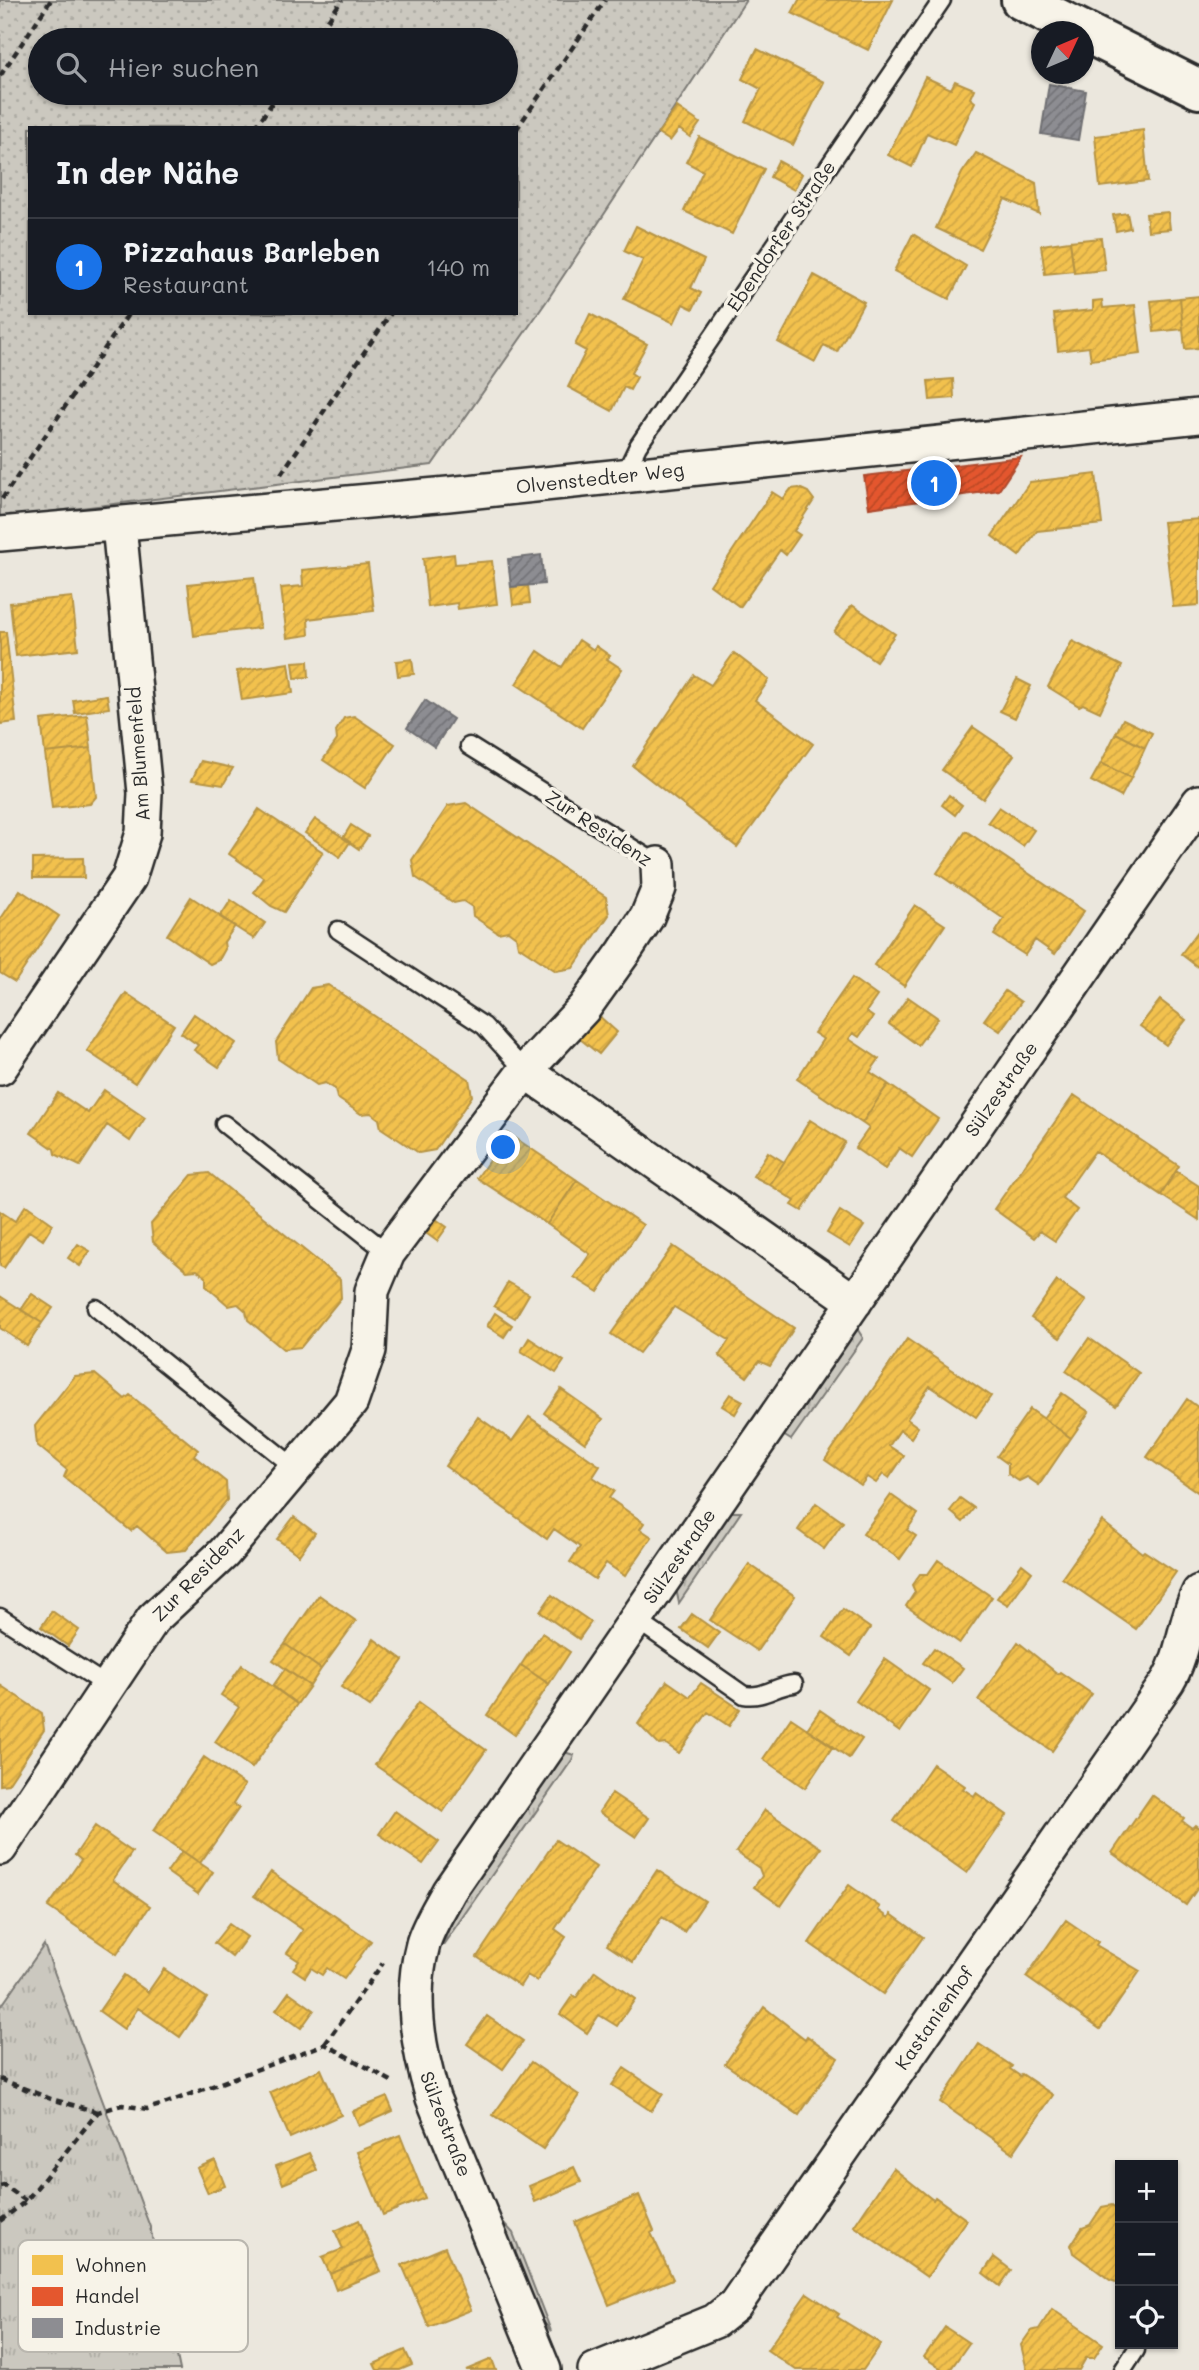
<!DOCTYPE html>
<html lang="de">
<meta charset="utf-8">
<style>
:root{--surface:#171b24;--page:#242831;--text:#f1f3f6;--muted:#9ea1a6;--line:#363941;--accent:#1a73e8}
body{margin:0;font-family:Mali,sans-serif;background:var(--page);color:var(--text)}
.controls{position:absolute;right:21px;bottom:21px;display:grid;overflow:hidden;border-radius:0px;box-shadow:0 2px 5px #0004}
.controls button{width:63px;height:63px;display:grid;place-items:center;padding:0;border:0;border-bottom:2px solid var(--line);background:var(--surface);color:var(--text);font:35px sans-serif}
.compass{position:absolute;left:1031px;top:21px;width:63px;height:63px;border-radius:50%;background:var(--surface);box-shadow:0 2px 5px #0004;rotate:46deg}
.you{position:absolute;left:504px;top:1148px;width:24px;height:24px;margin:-18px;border:5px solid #fff;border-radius:50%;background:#1a73e8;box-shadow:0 0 0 10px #1a73e833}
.badge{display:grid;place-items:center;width:46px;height:46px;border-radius:50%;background:var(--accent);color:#fff;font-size:23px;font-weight:700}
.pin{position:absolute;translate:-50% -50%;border:4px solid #fff;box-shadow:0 2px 7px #0006}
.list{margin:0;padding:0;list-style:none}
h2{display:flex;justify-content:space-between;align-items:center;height:91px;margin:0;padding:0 28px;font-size:30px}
h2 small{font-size:23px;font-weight:400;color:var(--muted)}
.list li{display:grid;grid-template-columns:46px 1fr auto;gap:21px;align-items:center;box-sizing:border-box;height:98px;padding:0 28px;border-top:2px solid var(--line)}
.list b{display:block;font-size:26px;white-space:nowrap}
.list p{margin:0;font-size:23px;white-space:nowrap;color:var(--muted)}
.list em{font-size:23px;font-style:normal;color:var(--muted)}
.icon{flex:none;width:38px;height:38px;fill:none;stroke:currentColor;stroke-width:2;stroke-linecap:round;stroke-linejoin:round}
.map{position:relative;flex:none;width:1199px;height:2370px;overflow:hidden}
.search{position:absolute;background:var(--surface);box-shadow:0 2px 5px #0004;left:28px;top:28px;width:490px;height:77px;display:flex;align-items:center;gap:18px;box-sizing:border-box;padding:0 24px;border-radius:38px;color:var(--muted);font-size:26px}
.panel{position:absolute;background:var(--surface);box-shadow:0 2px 5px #0004;left:28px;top:126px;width:490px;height:189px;border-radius:0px}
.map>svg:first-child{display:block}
.grass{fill:url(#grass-tufts);stroke:#7b7a75;stroke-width:2}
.park{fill:url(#park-dots);stroke:#7b7a75;stroke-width:2;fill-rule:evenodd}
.homes{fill:url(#homes-hatch);stroke:#b69444;stroke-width:2}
.shops{fill:url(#shops-hatch);stroke:#ac4a2d;stroke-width:2}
.industry{fill:url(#industry-hatch);stroke:#707073;stroke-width:2}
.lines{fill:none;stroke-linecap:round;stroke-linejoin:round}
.lane-casing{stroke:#2b2b2b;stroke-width:21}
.street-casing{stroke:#2b2b2b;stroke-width:38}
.secondary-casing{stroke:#2b2b2b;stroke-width:44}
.path{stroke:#2b2b2b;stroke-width:4.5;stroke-dasharray:7 5;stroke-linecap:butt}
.lane{stroke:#f7f3e8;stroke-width:16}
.street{stroke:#f7f3e8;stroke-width:33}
.secondary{stroke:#f7f3e8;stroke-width:38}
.labels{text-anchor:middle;stroke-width:7;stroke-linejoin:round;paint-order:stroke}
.street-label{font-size:19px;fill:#2b2b2b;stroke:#f7f3e8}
.key{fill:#f7f3e8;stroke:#bab7af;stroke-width:2}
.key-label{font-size:19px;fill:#2b2b2b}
</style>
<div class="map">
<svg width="1199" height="2370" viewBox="0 0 1199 2370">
<defs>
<pattern id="grass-tufts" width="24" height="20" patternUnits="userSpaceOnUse" patternTransform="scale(1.75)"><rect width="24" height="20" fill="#cbc8bf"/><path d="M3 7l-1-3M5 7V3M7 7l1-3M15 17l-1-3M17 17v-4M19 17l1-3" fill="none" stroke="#aeaca4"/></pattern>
<pattern id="park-dots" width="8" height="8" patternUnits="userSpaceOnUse" patternTransform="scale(1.75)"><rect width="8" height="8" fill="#cbc8bf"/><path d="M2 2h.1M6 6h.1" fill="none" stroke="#aeaca4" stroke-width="1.8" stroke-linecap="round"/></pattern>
<pattern id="homes-hatch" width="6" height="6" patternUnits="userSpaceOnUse" patternTransform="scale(1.75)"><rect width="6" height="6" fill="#f2c14e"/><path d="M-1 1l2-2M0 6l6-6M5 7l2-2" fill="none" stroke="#d0a644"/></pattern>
<pattern id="shops-hatch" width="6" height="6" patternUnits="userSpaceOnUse" patternTransform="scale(1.75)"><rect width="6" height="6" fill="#e4572e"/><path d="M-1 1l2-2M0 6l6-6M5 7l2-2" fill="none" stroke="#b94827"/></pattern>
<pattern id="industry-hatch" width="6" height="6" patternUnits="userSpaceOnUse" patternTransform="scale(1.75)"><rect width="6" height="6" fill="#8d8d92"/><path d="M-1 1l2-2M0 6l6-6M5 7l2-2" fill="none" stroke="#737377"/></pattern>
</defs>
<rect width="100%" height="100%" fill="#ebe7dd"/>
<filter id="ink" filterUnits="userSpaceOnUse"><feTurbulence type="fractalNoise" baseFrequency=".0143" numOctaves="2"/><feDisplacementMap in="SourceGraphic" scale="14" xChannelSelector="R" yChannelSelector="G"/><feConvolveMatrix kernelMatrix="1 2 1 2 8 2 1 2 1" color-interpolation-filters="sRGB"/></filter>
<g filter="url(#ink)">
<path class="grass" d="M856,1327L863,1338L791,1440L783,1435Z
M730,1512H741L679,1603L676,1589Z
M564,1752L574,1755L572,1760L443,1945L458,1904Z
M44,1945L150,2227L180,2370H0V2008Z
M503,2222L513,2233L551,2331L540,2318Z"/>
<path class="park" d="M0,0H746L546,302L432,465L0,518ZM40,40H506V93H40ZM30,128H516V313H30Z"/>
<path class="homes" d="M799,0H893L868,50L792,13Z
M757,49L824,82L793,145L745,121L761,89L742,79Z
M925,77L951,89L955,81L974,89L970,98L975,102L954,145L927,133L912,167L888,155Z
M677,107L700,123L690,137L679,129L670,141L658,133Z
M1143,130L1148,181L1100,187L1095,136Z
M699,137L764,169L732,234L684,211L703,171L686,162Z
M976,153L1036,183L1039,214L1005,199L980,249L936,228L962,173Z
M778,161L802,174L794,190L770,177Z
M1168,212L1170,229L1148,231L1146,214Z
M1127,213L1130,228L1116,231L1113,215Z
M636,226L704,260L691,288L701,293L693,309L683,304L674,323L624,299L643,260L624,251Z
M913,234L966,266L949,299L894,271Z
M1101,238L1105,270L1074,273L1070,241Z
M1070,241L1074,271L1045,274L1041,245Z
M814,275L864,302L837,352L824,345L815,362L778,342Z
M1199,296V348L1185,349L1180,298Z
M1180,298L1183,329L1154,332L1151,301Z
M1102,300L1103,308L1135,305L1141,354L1091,360L1089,347L1058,351L1054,314L1093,310V301Z
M590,314L647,344L631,373L637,377L630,390L624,387L612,411L568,387L586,351L575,345Z
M953,379L954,398L930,400L928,381Z
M1096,474L1102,524L1037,531L1019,556L992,536L1030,482Z
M799,488L808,492L814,500L794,531L800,535L786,555L780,550L740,607L710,585L772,492L783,499L791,489Z
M1199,519V605L1173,607L1163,522Z
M454,554L455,564L492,561L497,604L458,609L457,603L428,607L423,558Z
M368,564L374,611L308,619L309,635L287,638L281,588L303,586L302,570Z
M254,577L260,628L194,636L188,584Z
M528,585L530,603L513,605L511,587Z
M72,597L78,649L16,656L10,603Z
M852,605L895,634L876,661L834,632Z
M0,632H6L16,722L0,724Z
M579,640L594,650L596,646L610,656L607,659L622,669L582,728L516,684L538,651L562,667Z
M1072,641L1122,666L1100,712L1083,704L1079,706L1048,687Z
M734,653L769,680L755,700L813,744L737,847L633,766L694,675L711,685Z
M412,659L414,674L398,676L396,661Z
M308,661L309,677L295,678L293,662Z
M289,663L293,693L242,700L237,671Z
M1017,679L1031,686L1015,718L1000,711Z
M107,695L109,708L75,713L73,700Z
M87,715L91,748L45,753L41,720Z
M354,716L395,744L365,788L323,760L337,740L336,731L344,718Z
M1123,719L1152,733L1145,748L1116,733Z
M973,727L1014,755L983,799L942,770Z
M1116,733L1145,748L1131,778L1101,763Z
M91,748L96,797L90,804L52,808L45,753Z
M201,761L233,768L223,785L192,780Z
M1101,763L1131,778L1121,797L1091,781Z
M949,795L962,805L955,815L942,805Z
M466,803L606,897L609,915L573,968L556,971L518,946L516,937L508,931L498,933L473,916L472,907L463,901L454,903L415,877L412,860L448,806Z
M999,807L1034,830L1023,846L988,822Z
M259,809L323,852L284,912L271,906L254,892L264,878L229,854Z
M315,819L350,842L340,857L305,833Z
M351,825L368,836L359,849L343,838Z
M966,831L1084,911L1055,954L1035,940L1025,955L994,935L1004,919L937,873Z
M83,858L84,878H33V859Z
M20,890L59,916L15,982L0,973V920Z
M191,897L235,926L224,942L225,949L219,960L210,964L167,935Z
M231,900L265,923L254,939L220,917Z
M915,905L945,925L904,986L874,965Z
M1199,930V968L1181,954Z
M852,978L877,996L866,1012L873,1017L859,1037L853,1033L849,1039L879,1059L870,1072L888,1084L862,1123L797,1079L823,1039L814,1033Z
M328,985L469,1079L472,1096L435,1150L419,1153L381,1128L379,1119L371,1113L361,1114L337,1098L335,1089L325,1083L317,1085L278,1059L276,1042L311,988Z
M1005,991L1021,1002L1000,1031L984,1020Z
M126,993L174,1025L135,1083L87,1051Z
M908,997L938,1018L918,1045L889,1024Z
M1160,1000L1186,1020L1166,1045L1140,1026Z
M194,1014L236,1043L219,1067L194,1050L198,1045L181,1033Z
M598,1015L617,1032L599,1054L579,1038Z
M888,1084L938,1119L912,1157L899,1148L885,1169L855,1148L869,1128L862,1123Z
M104,1090L145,1118L130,1141L107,1125L80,1166L55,1154L54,1149L31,1133L58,1093L88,1113Z
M1074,1095L1179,1166L1161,1195L1095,1151L1062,1198L1077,1210L1055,1241L1040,1231L1034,1238L994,1209Z
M810,1120L845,1142L802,1211L792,1205L795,1201L770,1185Z
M508,1133L577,1180L547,1224L477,1178Z
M768,1152L784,1162L770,1185L753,1176Z
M1176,1171L1199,1186V1220L1161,1195Z
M209,1173L340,1279L341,1298L301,1347L283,1349L248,1320L246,1311L238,1304L229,1306L206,1286V1277L197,1270L187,1271L153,1242L151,1224L192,1175Z
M577,1180L643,1225L598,1292L574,1277L590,1254L547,1224Z
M26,1205L53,1224L43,1240L29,1231L4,1268L0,1266V1211L15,1221Z
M840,1211L864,1226L850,1247L827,1233Z
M433,1217L447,1227L437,1241L423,1231Z
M78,1244L90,1251L80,1266L68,1258Z
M673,1246L794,1328L770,1366L759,1361L747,1377L719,1356L729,1340L674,1307L639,1353L611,1334Z
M1057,1281L1086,1301L1060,1338L1031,1318Z
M508,1282L529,1294L515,1318L494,1306Z
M32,1294L53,1308L42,1323L21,1310Z
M0,1296L42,1323L27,1346L0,1328Z
M495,1313L512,1325L504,1337L487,1326Z
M529,1338L564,1361L556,1373L521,1351Z
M1089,1338L1139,1373L1116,1406L1066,1371Z
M907,1339L991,1396L976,1417L930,1386L907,1419L918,1427L911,1438L900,1430L889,1446L904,1456L889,1478L883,1474L876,1483L867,1477L861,1485L825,1460Z
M95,1374L125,1399L130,1395L198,1450L194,1456L226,1482L227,1500L186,1550L167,1552L137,1526L131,1531L64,1477L67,1470L37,1445L35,1426L75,1376Z
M561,1389L603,1419L585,1443L544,1413Z
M1062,1393L1089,1412L1071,1438L1043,1418Z
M730,1394L743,1401L735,1414L722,1406Z
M1187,1399L1199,1408V1493L1147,1457Z
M1030,1409L1071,1438L1039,1485L1027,1477L1019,1481L1008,1474V1464L997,1456Z
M478,1417L512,1441L529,1417L600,1466L593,1477L614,1491L609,1498L644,1523L640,1529L652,1537L625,1576L606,1563L595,1579L570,1562L580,1547L554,1529L547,1539L445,1466Z
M891,1495L918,1514L907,1530L916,1536L900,1559L863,1534Z
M960,1498L974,1508L963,1522L950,1511Z
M816,1503L843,1522L824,1549L798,1530Z
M294,1517L315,1533L299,1555L277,1539Z
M1102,1521L1142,1553L1144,1551L1176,1572L1136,1629L1062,1578Z
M938,1560L992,1597L960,1643L906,1606L915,1592L912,1585L920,1574H928Z
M749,1564L795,1596L757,1651L710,1620Z
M1022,1564L1032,1572L1008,1605L997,1598Z
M319,1595L356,1621L321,1669L285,1644Z
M552,1595L591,1622L579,1639L540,1612Z
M843,1609L870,1628L851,1656L824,1637Z
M52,1611L79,1630L68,1646L41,1627Z
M692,1614L719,1633L708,1648L681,1629Z
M542,1633L570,1652L549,1684L521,1665Z
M374,1639L403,1660L370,1707L341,1687Z
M1018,1642L1058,1674L1060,1672L1092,1694L1052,1751L978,1700Z
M285,1644L321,1669L310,1686L273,1660Z
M934,1648L963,1668L952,1683L923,1663Z
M885,1659L929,1690L900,1732L856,1701Z
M242,1665L297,1704L252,1768L215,1742L239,1707L221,1695Z
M521,1665L549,1684L515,1735L487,1715Z
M285,1669L310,1686L297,1704L273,1686Z
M667,1681L690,1697L701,1683L740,1709L729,1726L708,1712L679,1753L666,1744L659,1745L638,1724Z
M0,1685L42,1713L44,1730L8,1784L0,1785Z
M419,1702L486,1750L443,1812L375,1765Z
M820,1710L862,1739L849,1758L807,1729Z
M791,1718L833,1746L805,1788L763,1759Z
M204,1757L245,1785L233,1804L239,1808L200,1863L153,1831Z
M933,1764L965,1786L963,1789L974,1796L976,1793L1007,1815L967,1873L894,1821Z
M612,1793L649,1818L636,1837L599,1812Z
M1152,1795L1184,1818L1182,1821L1192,1828L1195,1825L1199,1828V1886L1186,1905L1112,1853Z
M765,1810L821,1848L781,1906L754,1887L762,1876L759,1868L736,1852Z
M395,1811L439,1842L423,1864L379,1834Z
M95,1826L132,1852L113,1880L150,1906L117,1954L48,1907L81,1860L75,1855Z
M556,1840L596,1867L555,1929L566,1937L537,1981L527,1975L520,1986L477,1957Z
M182,1851L213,1872L198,1894L167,1872Z
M657,1870L705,1901L684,1932L662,1917L633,1962L607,1945Z
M271,1872L371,1941L344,1979L327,1968L322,1975L311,1968L305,1977L293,1969L299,1961L287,1953L303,1930L254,1896Z
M849,1885L880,1907L878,1910L889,1918L891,1914L923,1937L883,1994L809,1943Z
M1066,1920L1098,1942L1096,1945L1140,1971L1100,2029L1026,1977Z
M229,1924L247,1937L232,1957L214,1943Z
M164,1969L207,1998L180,2037L138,2008L124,2029L99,2011L124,1975L148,1992Z
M595,1971L635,1999L617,2026L599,2015L587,2033L560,2014L573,1995L576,1998Z
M289,1992L314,2010L301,2028L276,2010Z
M764,2007L805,2039L807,2036L838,2058L799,2115L725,2064Z
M487,2016L523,2041L503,2069L467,2044Z
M979,2044L1012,2066L1010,2069L1020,2076L1022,2074L1053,2095L1013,2153L940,2102Z
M531,2062L579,2095L543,2149L493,2115Z
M624,2068L663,2094L651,2111L612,2085Z
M321,2069L341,2115L290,2138L270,2092Z
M387,2097L393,2111L359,2126L353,2111Z
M400,2135L425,2198L383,2215L357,2152Z
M309,2153L317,2170L283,2184L276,2166Z
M215,2160L225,2186L208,2193L197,2168Z
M574,2167L581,2182L535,2202L529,2186Z
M893,2168L933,2200L935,2197L967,2220L927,2277L854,2226Z
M639,2195L654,2231L651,2233L673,2279L609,2305L575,2222Z
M1112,2205L1120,2211V2288L1119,2283L1110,2280L1073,2253L1071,2245L1082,2228L1090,2225L1102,2207Z
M359,2220L374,2256L330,2274L322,2257L343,2249L335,2231Z
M445,2247L471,2310L429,2327L402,2265Z
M374,2256L381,2271L336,2290L330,2274Z
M994,2257L1011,2270L1000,2286L983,2273Z
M807,2293L839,2314L837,2317L881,2344L863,2370H796L767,2350Z
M1052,2309L1103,2344L1094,2358H1086L1079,2370H1027L1021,2345L1031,2331L1039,2329Z
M945,2327L969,2343L950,2370H943L924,2357Z
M405,2350L412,2365L400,2370H377L374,2364Z
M492,2359L496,2370H466Z"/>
<path class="shops" d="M1021,457L999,490L869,508L864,476Z"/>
<path class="industry" d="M1049,84L1086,91L1078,140L1041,134Z
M541,555L544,584L511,587L508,559Z
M425,700L453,719L435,747L407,728Z"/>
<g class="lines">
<g class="lane-casing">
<path id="lane" d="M624,475L638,446L942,0
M469,746L658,864
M338,930L484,1026L525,1071
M224,1124L388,1253
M96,1308L294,1467
M0,1617L106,1685
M635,1619L744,1695C765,1698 774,1686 794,1684
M1123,2370L1136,2350"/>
</g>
<g class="street-casing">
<path id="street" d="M0,534L448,494L1199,416
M0,1068L129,878L143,833L145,793L119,525
M525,1071L855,1302
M0,1848L153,1619L224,1553L351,1402L369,1350L372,1291L388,1253L525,1071L584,1008L624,952L647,917L659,888L658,864
M544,2370L433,2098C418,2048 409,1996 423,1944C428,1926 440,1908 449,1891L1199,802
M595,2370L715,2321L735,2305L1168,1681C1185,1652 1184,1621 1199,1592"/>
</g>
<g class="secondary-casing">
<path id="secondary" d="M1021,0L1199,89"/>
</g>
<path class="path" d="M314,40L342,0
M0,76L51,0
M255,128L279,93
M516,130L605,0
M281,474L391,313
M2,499L129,313
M325,2044L383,1963
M0,2079L51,2099L98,2112
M0,2186L4,2185L26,2201
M0,2221L26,2201L98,2112L122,2105L147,2109L164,2104L325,2044L393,2082"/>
<use href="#lane" class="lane"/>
<use href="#street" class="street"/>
<use href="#secondary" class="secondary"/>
</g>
</g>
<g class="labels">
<g class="street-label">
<text transform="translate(781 236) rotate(-56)" y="7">Ebendorfer Straße</text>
<text transform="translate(600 478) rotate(-6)" y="7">Olvenstedter Weg</text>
<text transform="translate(138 754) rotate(-94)" y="7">Am Blumenfeld</text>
<text transform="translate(599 828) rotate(33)" y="7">Zur Residenz</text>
<text transform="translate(1001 1089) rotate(-55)" y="7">Sülzestraße</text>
<text transform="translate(679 1556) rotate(-55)" y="7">Sülzestraße</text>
<text transform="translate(198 1574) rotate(-46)" y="7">Zur Residenz</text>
<text transform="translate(934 2018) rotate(-55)" y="7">Kastanienhof</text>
<text transform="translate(446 2124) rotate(69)" y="7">Sülzestraße</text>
</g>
</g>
<rect x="18" y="2240" width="230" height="112" rx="10" class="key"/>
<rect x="32" y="2255" width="31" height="20" fill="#f2c14e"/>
<rect x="32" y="2287" width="31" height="19" fill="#e4572e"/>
<rect x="32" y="2318" width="31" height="20" fill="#8d8d92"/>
<g class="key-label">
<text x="75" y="2272">Wohnen</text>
<text x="75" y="2303">Handel</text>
<text x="75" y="2335">Industrie</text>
</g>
</svg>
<div class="controls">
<button>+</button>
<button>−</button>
<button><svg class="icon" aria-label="locate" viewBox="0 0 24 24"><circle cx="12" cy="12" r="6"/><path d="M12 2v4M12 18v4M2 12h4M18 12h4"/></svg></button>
</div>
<svg class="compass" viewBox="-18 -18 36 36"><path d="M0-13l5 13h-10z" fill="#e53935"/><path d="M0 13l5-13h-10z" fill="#9ea1a6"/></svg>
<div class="you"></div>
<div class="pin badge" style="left:934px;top:483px">1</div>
<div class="search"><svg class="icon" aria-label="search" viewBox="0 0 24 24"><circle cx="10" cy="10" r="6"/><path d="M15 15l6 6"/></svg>Hier suchen</div>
<section class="panel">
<h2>In der Nähe<small></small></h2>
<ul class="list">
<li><span class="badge">1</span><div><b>Pizzahaus Barleben</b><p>Restaurant</p></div><em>140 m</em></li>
</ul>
</section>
</div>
